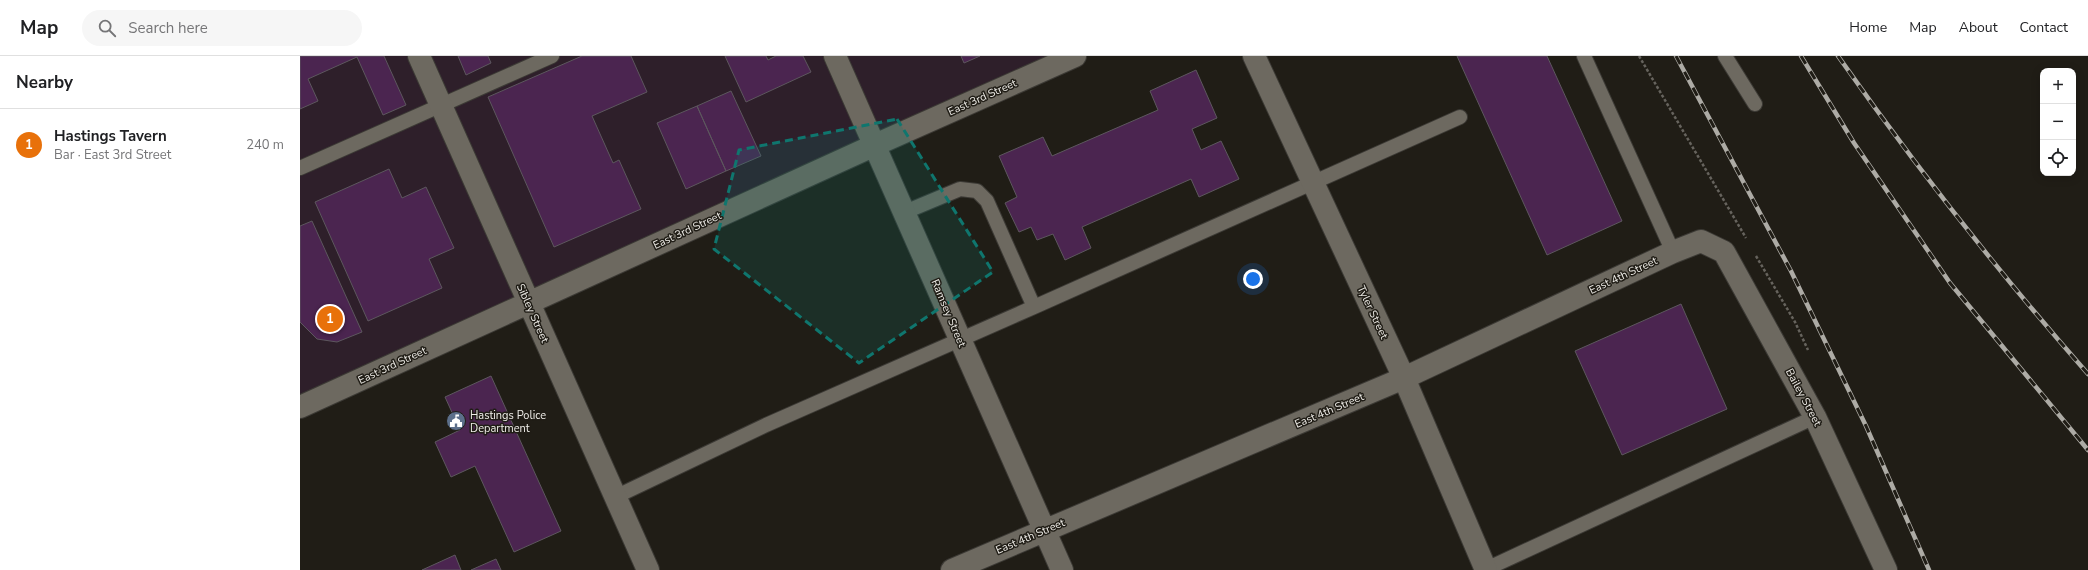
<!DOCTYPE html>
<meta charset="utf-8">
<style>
:root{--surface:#fff;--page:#f6f6f6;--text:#202124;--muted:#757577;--line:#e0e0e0;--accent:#7c3aed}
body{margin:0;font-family:"Nunito Sans",sans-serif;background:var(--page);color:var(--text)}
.controls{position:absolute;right:12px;top:12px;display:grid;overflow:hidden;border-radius:8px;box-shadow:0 2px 10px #0003}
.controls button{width:36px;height:36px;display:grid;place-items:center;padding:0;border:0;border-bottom:1px solid var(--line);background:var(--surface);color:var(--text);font:20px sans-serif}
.you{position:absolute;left:953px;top:223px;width:14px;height:14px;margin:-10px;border:3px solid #fff;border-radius:50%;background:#1a73e8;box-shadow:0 0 0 6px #1a73e833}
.badge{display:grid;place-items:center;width:26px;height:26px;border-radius:50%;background:var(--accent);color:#fff;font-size:13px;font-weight:700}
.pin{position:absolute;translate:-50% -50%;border:2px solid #fff;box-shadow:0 1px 4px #0006}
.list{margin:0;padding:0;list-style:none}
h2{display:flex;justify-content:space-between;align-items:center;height:52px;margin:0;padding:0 16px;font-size:17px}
h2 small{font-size:13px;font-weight:400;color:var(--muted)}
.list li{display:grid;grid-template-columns:26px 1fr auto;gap:12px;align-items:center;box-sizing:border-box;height:72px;padding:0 16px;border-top:1px solid var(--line)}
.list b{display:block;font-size:15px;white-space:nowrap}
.list p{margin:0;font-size:13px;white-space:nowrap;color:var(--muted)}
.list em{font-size:13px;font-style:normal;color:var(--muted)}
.icon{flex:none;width:22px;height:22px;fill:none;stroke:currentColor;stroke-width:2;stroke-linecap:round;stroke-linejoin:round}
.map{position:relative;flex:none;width:1788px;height:514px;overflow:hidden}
header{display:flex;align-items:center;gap:24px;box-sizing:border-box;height:56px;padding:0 20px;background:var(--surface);border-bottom:1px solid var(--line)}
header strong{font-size:19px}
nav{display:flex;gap:22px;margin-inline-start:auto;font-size:14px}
.search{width:280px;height:36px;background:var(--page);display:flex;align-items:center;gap:10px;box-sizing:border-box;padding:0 14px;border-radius:22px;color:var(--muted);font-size:15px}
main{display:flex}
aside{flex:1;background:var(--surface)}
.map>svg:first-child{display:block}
.commercial{fill:#2e1f2a}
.building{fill:#4b2550;stroke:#5d575e}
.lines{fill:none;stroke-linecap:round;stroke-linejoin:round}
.lane-casing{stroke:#3c3a35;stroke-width:16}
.street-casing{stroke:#3c3a35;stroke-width:24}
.path{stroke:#66635d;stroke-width:2.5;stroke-dasharray:3 2;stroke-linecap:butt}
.lane{stroke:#6d6960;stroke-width:14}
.street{stroke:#6d6960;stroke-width:22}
.rail-casing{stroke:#adaba5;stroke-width:4.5}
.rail{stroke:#201d16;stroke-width:3;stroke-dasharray:9;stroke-linecap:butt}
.marked{fill:#0f766e;fill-opacity:0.2;stroke:#0f766e;stroke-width:3;stroke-dasharray:8 5;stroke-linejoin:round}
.labels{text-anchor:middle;stroke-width:3;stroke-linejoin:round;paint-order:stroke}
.street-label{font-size:11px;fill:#efede8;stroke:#201d16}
.poi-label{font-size:11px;fill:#efede8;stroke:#201d16;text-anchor:start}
</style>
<header>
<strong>Map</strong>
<div class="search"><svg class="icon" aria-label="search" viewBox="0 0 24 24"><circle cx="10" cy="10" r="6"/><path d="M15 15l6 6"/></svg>Search here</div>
<nav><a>Home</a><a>Map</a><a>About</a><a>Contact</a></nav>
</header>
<main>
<aside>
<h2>Nearby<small></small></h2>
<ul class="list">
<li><span class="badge" style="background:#e8710a">1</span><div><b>Hastings Tavern</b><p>Bar · East 3rd Street</p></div><em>240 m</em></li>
</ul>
</aside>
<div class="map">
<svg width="1788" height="514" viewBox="0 0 1788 514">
<rect width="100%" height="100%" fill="#201d16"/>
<path class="commercial" d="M0,0H775L0,351Z"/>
<path class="building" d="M0,0H84L106,49L83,59L57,1L8,23L18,45L0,53Z
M158,0H188L191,7L166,19Z
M282,0H331L347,36L292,60L313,107L319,104L341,153L254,191L188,41Z
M425,0H466L468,4L476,0H503L511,16L446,46Z
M661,0H680L664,7Z
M1157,0H1247L1322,165L1247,199Z
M896,14L917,62L892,73L901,94L921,85L939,123L899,141L891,123L782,171L791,192L765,204L753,178L737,184L731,171L719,176L705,147L717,141L699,100L743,81L752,100L858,54L850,35Z
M431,35L461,100L426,115L397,50Z
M397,50L426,115L386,133L357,67Z
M89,113L102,142L126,131L154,192L129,203L142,232L68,265L15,146Z
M12,165L62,276L37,286L17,283L0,266V170Z
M1381,248L1427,353L1322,399L1275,295Z
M191,320L261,475L214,496L175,410L151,421L135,386L160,374L145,341Z
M155,499L161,514H122Z
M196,503L201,514H171Z"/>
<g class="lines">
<g class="lane-casing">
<path id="lane" d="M1284,0L1373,196
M1425,0L1455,48
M0,112L252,0
M605,156L660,133L677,135L687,145L734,251
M315,441L466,369L734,251L1160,61
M1184,514L1515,361"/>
</g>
<g class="street-casing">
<path id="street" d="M119,0L348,514
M535,0L762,514
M954,0L1104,322L1186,514
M0,351L575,89L775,0
M652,514L1104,322L1373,196L1401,185L1424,196L1515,361L1586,514"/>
</g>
<path class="path" d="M1339,0L1446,182
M1456,200L1495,266L1508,294"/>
<use href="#lane" class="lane"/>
<use href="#street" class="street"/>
<g class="rail-casing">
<path id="rail" d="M1376,0L1491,215L1566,370L1629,514
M1501,0L1554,87L1650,227L1788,394
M1538,0C1616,111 1699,217 1788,318"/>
</g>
<use href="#rail" class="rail"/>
</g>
<path class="marked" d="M597,63L693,216L559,307L414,193L439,94Z"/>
<defs>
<g id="civic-disc" transform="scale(1)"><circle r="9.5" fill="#5c6f8a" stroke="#201d16"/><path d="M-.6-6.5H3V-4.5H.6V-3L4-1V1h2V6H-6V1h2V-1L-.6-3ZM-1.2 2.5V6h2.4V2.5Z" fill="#fff"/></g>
</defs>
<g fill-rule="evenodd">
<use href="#civic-disc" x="156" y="365"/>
</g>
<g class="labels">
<g class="street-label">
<text transform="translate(682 41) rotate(-24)" y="4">East 3rd Street</text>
<text transform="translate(387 174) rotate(-25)" y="4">East 3rd Street</text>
<text transform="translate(1323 219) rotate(-25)" y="4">East 4th Street</text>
<text transform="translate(1073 256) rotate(65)" y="4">Tyler Street</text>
<text transform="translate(233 257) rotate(66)" y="4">Sibley Street</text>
<text transform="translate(649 257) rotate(67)" y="4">Ramsey Street</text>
<text transform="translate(92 309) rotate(-25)" y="4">East 3rd Street</text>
<text transform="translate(1504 341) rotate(62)" y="4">Bailey Street</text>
<text transform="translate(1029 354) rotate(-23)" y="4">East 4th Street</text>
<text transform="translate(730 480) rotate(-23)" y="4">East 4th Street</text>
</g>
<g class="poi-label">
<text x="170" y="363">Hastings Police<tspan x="170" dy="13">Department</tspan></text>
</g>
</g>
</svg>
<div class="controls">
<button>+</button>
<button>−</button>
<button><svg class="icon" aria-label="locate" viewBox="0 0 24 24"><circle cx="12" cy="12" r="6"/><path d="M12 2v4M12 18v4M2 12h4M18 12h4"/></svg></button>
</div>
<div class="you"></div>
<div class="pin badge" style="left:30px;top:263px;background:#e8710a">1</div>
</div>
</main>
